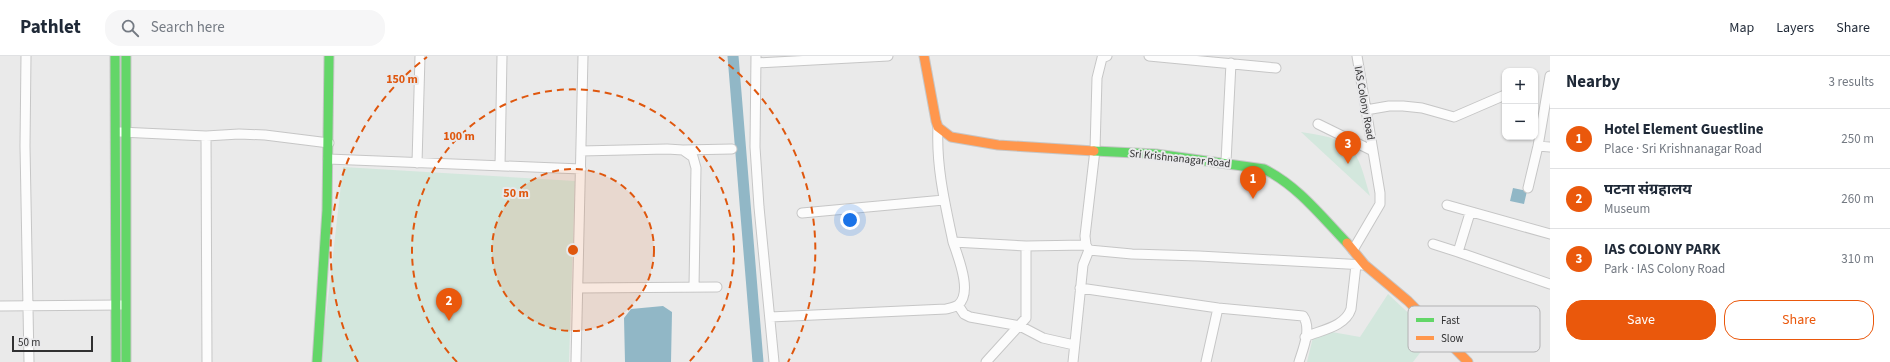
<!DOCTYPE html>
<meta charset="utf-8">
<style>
:root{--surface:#fff;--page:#f6f6f7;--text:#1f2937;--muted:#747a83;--line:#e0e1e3;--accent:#ea580c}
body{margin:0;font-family:"Source Sans 3","Noto Sans Devanagari",sans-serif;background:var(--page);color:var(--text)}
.controls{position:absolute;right:12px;top:12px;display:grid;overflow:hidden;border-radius:8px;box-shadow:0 1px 3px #0004}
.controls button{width:36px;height:36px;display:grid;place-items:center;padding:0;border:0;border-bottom:1px solid var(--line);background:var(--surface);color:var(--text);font:20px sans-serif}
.scale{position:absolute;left:12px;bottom:10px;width:81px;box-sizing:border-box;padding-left:4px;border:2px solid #303031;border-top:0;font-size:11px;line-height:14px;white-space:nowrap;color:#303031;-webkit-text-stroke:3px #e9e9eb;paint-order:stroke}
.you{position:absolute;left:850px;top:164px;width:14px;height:14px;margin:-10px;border:3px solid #fff;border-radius:50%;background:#1a73e8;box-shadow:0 0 0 6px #1a73e833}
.badge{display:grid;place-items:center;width:26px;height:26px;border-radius:50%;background:var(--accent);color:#fff;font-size:13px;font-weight:700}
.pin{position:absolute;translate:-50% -33px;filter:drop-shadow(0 1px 2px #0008)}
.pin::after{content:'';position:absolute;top:21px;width:14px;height:12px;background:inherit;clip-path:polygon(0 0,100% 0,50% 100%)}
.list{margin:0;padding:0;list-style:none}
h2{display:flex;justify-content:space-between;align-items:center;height:52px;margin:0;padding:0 16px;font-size:17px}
h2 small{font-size:13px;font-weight:400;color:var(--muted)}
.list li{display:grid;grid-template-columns:26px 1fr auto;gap:12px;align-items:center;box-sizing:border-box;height:60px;padding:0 16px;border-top:1px solid var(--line)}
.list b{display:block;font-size:15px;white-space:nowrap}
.list p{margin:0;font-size:13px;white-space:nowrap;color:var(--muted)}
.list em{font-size:13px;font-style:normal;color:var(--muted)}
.actions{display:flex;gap:8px;padding:12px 16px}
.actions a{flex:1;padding:9px 0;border:1px solid var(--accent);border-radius:16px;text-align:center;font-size:14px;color:var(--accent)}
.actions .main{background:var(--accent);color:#fff}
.icon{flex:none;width:22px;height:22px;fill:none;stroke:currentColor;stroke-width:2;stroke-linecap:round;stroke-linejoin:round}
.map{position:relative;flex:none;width:1550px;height:306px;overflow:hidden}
header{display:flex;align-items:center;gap:24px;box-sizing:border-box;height:56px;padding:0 20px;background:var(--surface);border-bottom:1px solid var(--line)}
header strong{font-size:19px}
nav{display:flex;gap:22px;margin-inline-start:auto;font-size:14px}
.search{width:280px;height:36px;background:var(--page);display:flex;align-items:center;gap:10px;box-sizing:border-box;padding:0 14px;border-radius:16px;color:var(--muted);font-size:15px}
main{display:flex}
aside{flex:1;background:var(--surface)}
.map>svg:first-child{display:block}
.green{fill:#d3e7dd}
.water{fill:#91b7c6}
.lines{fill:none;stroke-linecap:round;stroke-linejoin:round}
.canal{stroke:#91b7c6;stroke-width:11}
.street-casing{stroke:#c6c6c6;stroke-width:11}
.fast-casing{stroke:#c6c6c6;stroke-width:11}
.slow-casing{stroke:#c6c6c6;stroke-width:11}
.street{stroke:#fcfcfc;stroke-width:9}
.fast{stroke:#63d668;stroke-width:9}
.slow{stroke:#ff974d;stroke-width:9}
.ring{fill:none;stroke:#df570e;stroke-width:2;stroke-dasharray:7 5}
.labels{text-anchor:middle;stroke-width:4;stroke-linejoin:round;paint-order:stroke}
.street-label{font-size:11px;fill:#303031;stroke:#e9e9eb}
.key{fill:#e9e9eb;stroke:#b2b2b3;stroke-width:1}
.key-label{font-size:11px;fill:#303031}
.centre{fill:#df570e;stroke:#e9e9eb;stroke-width:2}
.ring-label{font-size:12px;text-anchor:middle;font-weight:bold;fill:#df570e;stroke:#e9e9eb;stroke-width:4;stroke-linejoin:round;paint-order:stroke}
</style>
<header>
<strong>Pathlet</strong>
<div class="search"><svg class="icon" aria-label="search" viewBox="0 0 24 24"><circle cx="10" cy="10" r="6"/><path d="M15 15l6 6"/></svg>Search here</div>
<nav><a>Map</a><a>Layers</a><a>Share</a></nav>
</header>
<main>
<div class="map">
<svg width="1550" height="306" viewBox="0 0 1550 306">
<rect width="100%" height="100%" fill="#eaeaea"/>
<path class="green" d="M1301,76C1354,84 1356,89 1370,140Z
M343,111L575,125L569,306H323V287Z
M1388,238L1433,280L1413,306H1307L1315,273L1360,281Z"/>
<path class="water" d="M1513,132L1527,135L1524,148L1510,145Z
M663,250L672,256L671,306H625L624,262L631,253Z"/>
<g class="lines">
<path class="canal" d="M733,0L758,306"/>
<g class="street-casing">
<path id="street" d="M26,0L25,90L29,306
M756,0L755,91L759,151L774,306
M1107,0L1102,2L1097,22L1095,94L1085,180L1086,189L1089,194L1132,198L1199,200L1365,209
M1149,0L1276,12
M1357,0L1373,95
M756,7L888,0
M1366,54L1389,50H1403L1422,52L1454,61L1505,39
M1318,68L1373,95L1380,137V148L1353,194
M938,71C936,110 945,148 953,186
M120,76L206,80L239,78L265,79L329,87
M206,80L207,306
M1538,90L1550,91
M683,94L732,93
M581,95L667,93L683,94L693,101L696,112L694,231
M328,103L581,113
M1226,106L1231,7
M417,107L420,0
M500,110L502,0
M1528,132L1538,90L1550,20
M1447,149L1550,178
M802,157L944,144
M1470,157L1458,196L1550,228
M1433,188L1458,196
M578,232L717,231
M1080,232L1218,252L1303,260C1312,272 1303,293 1299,306
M958,249L964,258L970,261L1020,270L1043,282L1074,289
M0,250L122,249
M770,261L946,253C950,252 955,251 958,249C973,237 958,201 953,186L1026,190L1086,189
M1305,281C1321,274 1345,271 1351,253L1356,209
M576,306L583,0
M986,306L1026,262V190
M1073,306L1083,209L1089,194
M1206,306L1218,252"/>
</g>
<g class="fast-casing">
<path id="fast" d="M115,0L116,306
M126,0V306
M1094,95L1156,98L1264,113C1298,130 1321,160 1347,187
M317,306L327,154L329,0"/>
</g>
<g class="slow-casing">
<path id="slow" d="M924,0L936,65L938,71L951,81L998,89L1094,95
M1347,187L1365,209L1408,245L1468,306"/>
</g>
<use href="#street" class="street"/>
<use href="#fast" class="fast"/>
<use href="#slow" class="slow"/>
</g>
<circle cx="573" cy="194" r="81" fill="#df570e" fill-opacity=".12"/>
<g class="ring">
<circle cx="573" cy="194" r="81"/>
<path d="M457 306A161 161 0 1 1 689 306"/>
<path d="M358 306A242 242 0 0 1 427 1M719 1A242 242 0 0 1 788 306"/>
</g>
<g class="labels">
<g class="street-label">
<text transform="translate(1365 47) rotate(80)" y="4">IAS Colony Road</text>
<text transform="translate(1180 102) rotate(6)" y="4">Sri Krishnanagar Road</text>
</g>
</g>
<rect x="1408" y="250" width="132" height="46" rx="6" class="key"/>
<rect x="1416" y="262" width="18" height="4" fill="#63d668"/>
<rect x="1416" y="280" width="18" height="4" fill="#ff974d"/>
<g class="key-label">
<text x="1441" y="268">Fast</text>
<text x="1441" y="286">Slow</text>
</g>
<circle cx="573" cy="194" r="6" class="centre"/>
<g class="ring-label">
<text x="402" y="27">150 m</text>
<text x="459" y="84">100 m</text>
<text x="516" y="141">50 m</text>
</g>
</svg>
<div class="controls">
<button>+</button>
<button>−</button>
</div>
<div class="scale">50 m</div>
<div class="you"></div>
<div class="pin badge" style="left:1253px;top:143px">1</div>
<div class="pin badge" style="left:449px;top:265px">2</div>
<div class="pin badge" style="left:1348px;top:108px">3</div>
</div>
<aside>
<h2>Nearby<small>3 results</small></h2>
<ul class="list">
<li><span class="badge">1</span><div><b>Hotel Element Guestline</b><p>Place · Sri Krishnanagar Road</p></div><em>250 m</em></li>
<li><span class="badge">2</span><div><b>पटना संग्रहालय</b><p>Museum</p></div><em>260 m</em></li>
<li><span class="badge">3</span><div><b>IAS COLONY PARK</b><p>Park · IAS Colony Road</p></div><em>310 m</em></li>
</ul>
<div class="actions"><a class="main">Save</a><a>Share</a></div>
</aside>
</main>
